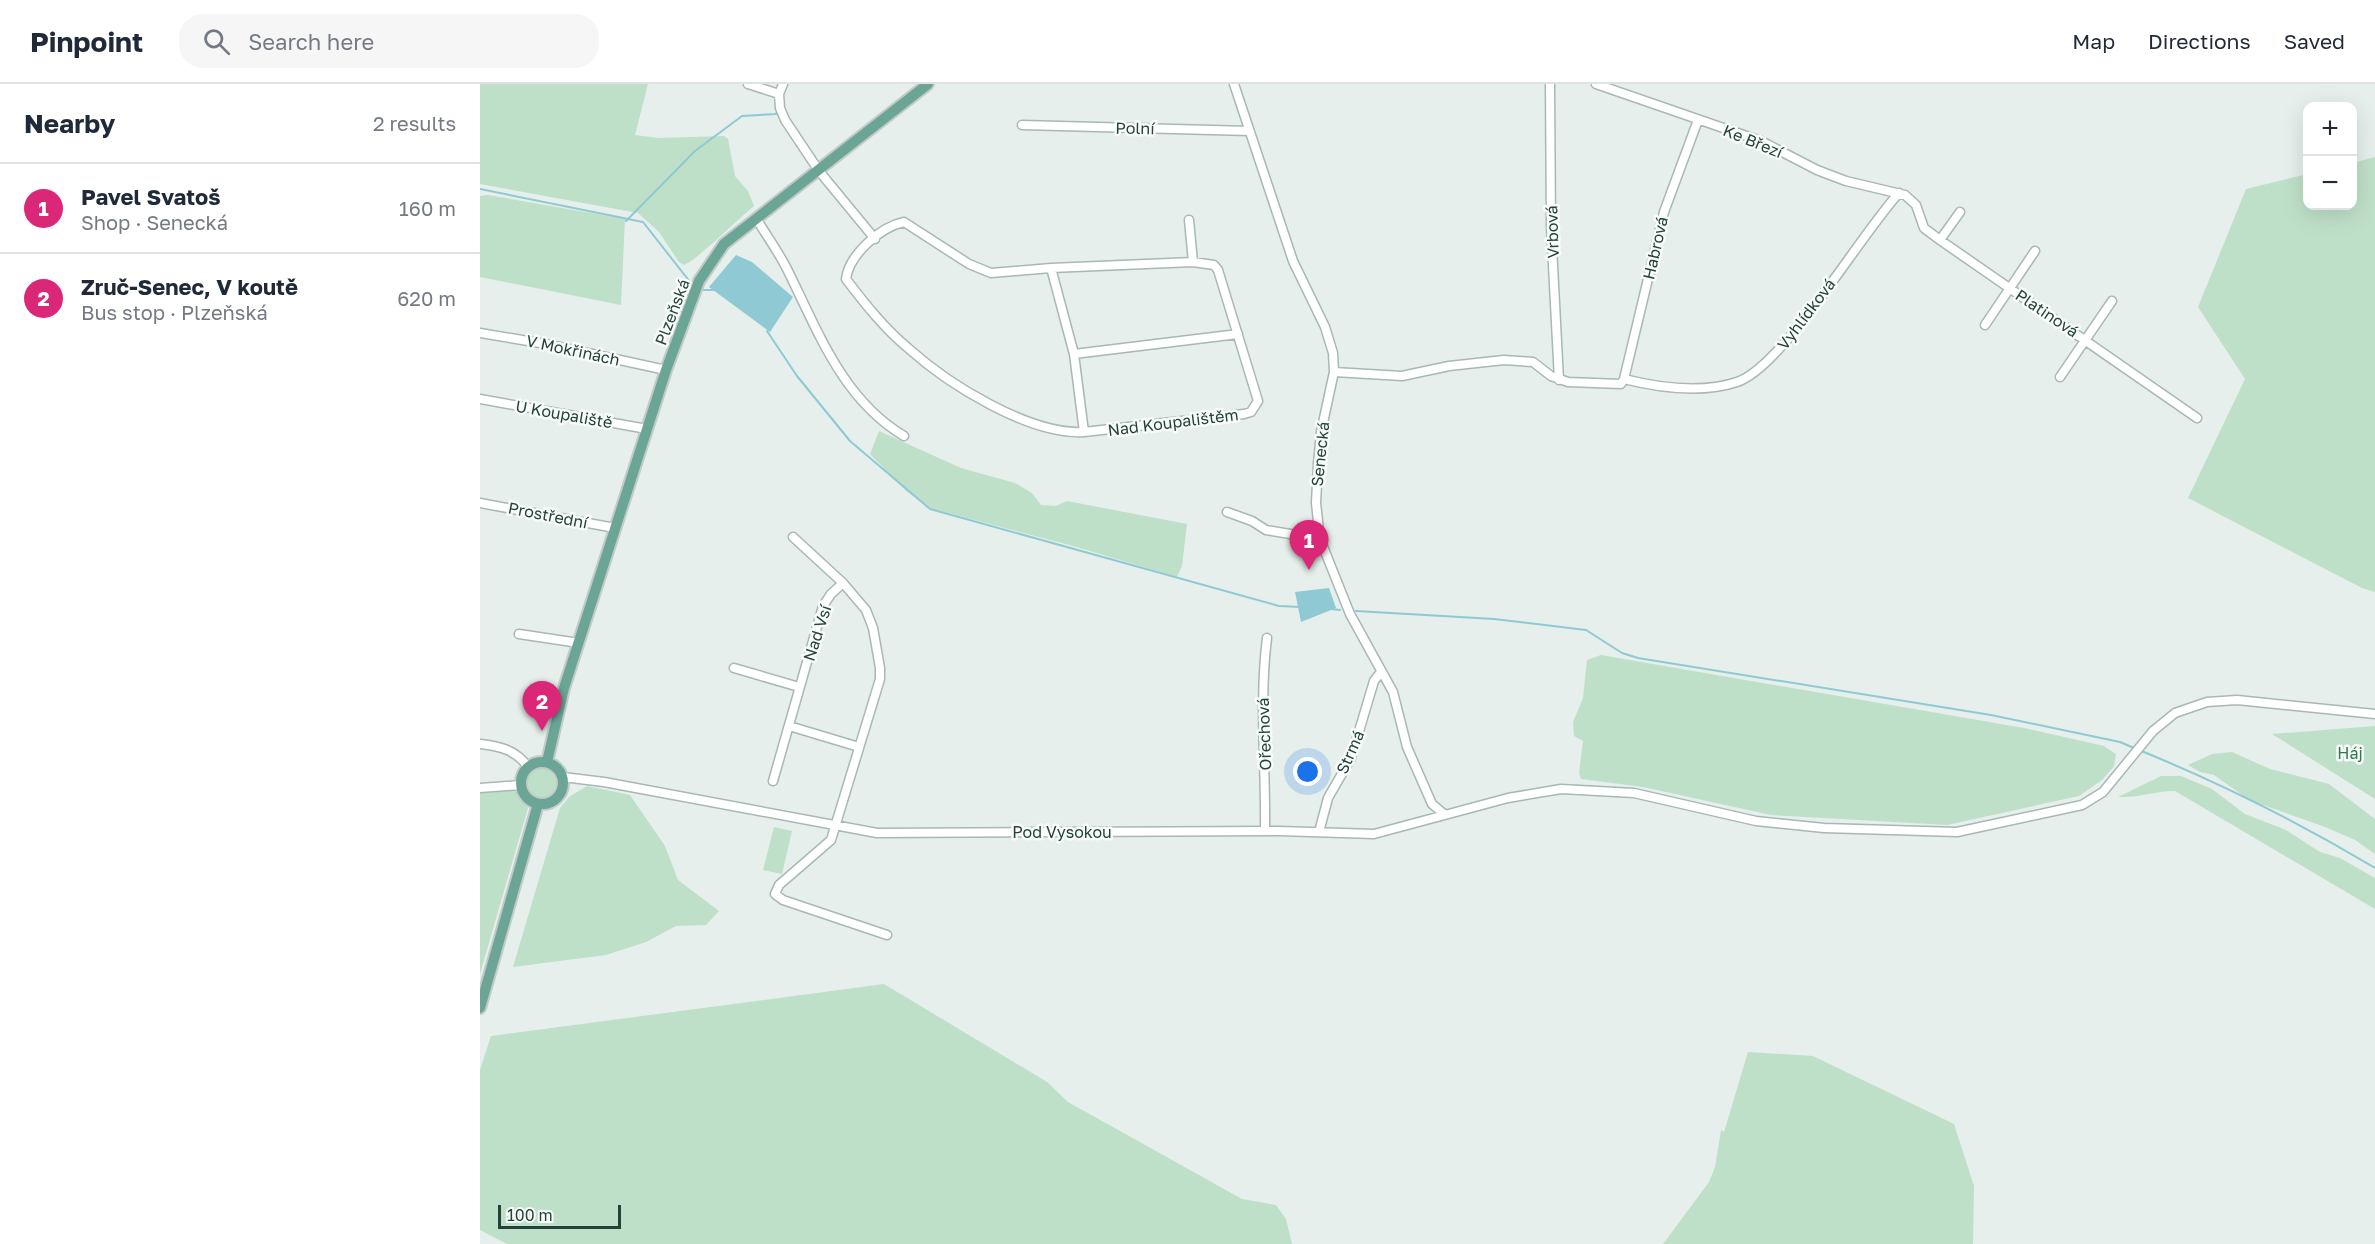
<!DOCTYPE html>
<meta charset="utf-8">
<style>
:root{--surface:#fff;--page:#f6f6f7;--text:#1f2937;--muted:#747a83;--line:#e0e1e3;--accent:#db2777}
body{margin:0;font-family:"Golos Text",sans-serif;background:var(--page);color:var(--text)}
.controls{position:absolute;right:18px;top:18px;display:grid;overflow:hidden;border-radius:12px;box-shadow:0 6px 24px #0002}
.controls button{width:54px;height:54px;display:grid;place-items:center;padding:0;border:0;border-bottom:2px solid var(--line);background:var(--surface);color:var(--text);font:30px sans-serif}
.scale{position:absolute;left:18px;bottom:15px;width:123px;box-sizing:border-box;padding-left:6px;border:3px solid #24423a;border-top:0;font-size:16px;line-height:21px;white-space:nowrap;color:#24423a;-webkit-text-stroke:4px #f7fbf9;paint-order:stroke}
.you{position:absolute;left:828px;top:688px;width:21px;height:21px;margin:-15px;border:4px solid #fff;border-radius:50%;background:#1a73e8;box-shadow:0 0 0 9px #1a73e833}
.badge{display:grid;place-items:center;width:39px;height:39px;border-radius:50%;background:var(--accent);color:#fff;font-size:20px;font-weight:700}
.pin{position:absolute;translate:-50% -50px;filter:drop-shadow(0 2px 3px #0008)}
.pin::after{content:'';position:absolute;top:32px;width:21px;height:18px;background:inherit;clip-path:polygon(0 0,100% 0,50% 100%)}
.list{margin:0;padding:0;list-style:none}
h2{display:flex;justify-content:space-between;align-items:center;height:78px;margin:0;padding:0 24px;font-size:26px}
h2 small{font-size:20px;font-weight:400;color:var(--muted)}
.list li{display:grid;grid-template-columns:39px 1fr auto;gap:18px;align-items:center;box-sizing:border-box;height:90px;padding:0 24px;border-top:2px solid var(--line)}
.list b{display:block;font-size:22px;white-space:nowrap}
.list p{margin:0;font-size:20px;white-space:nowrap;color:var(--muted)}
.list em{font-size:20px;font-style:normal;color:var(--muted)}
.icon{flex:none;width:33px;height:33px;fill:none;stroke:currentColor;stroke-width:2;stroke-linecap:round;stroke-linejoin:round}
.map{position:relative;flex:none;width:1895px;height:1160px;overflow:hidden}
header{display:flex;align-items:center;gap:36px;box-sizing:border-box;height:84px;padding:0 30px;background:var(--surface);border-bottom:2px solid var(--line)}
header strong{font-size:28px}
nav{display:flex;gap:33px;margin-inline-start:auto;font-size:21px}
.search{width:420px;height:54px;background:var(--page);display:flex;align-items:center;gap:15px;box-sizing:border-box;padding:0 21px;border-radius:24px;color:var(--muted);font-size:22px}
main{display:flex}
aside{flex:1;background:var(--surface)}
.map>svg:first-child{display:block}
.green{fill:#bfe0c8}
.water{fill:#8ec9d4}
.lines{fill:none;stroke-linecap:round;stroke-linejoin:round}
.stream{stroke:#8ec9d4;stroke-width:2}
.minor-casing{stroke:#a8b8b2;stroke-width:11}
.major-casing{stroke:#c2cac8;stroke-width:14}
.minor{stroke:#fff;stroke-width:8}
.major{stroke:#6aa596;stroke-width:10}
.labels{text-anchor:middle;stroke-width:5;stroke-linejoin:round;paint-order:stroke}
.street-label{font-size:16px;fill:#24423a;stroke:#f7fbf9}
.park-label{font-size:16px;fill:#2d7a4b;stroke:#f7fbf9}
</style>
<header>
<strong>Pinpoint</strong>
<div class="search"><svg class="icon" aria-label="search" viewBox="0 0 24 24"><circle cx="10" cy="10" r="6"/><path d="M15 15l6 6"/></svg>Search here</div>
<nav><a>Map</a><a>Directions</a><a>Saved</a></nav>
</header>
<main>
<aside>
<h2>Nearby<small>2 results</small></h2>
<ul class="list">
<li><span class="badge">1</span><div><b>Pavel Svatoš</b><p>Shop · Senecká</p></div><em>160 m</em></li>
<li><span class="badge">2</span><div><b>Zruč-Senec, V koutě</b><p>Bus stop · Plzeňská</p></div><em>620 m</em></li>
</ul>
</aside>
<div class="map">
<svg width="1895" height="1160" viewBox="0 0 1895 1160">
<rect width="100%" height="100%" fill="#e6efeb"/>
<path class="green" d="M0,0H168L155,51L179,54L244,52L248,55L255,92L268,107L274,122C259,134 216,177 204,181L199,178L179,148L158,129L0,100Z
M1895,73V508L1882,504L1708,414L1765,295L1718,223L1766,105L1827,90L1828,122H1872L1873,79Z
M8,111L145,135L141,221L0,193V112Z
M399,347L481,384L535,399L552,409L561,421L576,422L587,417L707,440L702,482L697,493L593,462L449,424L425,406L390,370Z
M1121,571L1544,644L1624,662L1636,670L1634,682L1622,696L1599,712L1467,741L1291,731L1163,703L1101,695L1099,689L1103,657L1094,652L1093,638L1103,614L1107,576Z
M1895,642V715L1792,650Z
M1752,668L1790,685L1849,700L1895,735V770L1875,756L1845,743L1769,716L1734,691L1720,688L1708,681L1732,670Z
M46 699a15 15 0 1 1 30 0a15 15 0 1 1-30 0Z
M1681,692H1701L1732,705L1765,730L1806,746L1840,768L1860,774L1895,794V825L1695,707C1675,707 1658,714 1638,713Z
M107,702L150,711L185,762L198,796L239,827L226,841L196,842L166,858L126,871L33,883L80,724L89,713Z
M31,706L38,708L48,724L0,890V709Z
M294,743L312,747L302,790L283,786Z
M404,900L567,998L588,1018L762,1115L796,1121L806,1135L812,1160H27L0,1146V986L11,952Z
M1268,968L1333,972L1474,1040L1494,1102L1493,1160H1183L1229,1098L1235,1083L1241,1046L1244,1048Z"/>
<path class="water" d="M256,171L272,178L313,213L290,248L229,203Z
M849,504L856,524L821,538L815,508Z"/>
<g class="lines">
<path class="stream" d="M0,105L163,138L214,203
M146,137L215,67L262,32L296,30L298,25
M219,206H237
M287,247L317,292L370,357L450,425L799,522L821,523
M851,525L860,526
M876,527L1014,535L1106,546L1142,569L1158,574L1511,631L1640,658L1654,664
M1659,666C1740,699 1820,739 1895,784"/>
<g class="minor-casing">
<path id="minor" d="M268,0L299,10
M303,0L299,10L300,24L305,36L339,87L395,155
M754,0L813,177L845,243L853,269L854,288L841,348L838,380L836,419L840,455L870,530L913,608L927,663L952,720L964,730
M1070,0L1071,143L1079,296
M1116,0L1281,57L1337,86L1366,97L1425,111L1436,121L1444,144L1460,156L1717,334
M542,41L769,47
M276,134C286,151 298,167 307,185C338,247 362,315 424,352
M709,136L713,178
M424,138L489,180L511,189L571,184L594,270L604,348C549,351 468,300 428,264C404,244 385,220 366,195C369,171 400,143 424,138Z
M1460,156L1480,128
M571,184L713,178L734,181L738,186L778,317L771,328L764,330L604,348
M1505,241L1555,167
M0,249L66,260L186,286
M594,270L758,250
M854,288L922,292L969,282L1024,276L1053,278L1071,292L1088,298L1141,300L1144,295C1180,304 1221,310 1257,298C1303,283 1380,151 1419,109
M1580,293L1632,217
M1144,295L1184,128L1218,36
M0,315L167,345
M0,419L135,444
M747,428L772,437L786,446L840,455
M313,453L363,499L386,526L393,544L400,584V595L351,756L299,801L295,810L303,816L407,851
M39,550L99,559
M254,584L319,603
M309,642L379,663
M0,660C20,662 36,666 48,683
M83,693L124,698L397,749L799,747L894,750L1028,714L1081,705L1154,709L1276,737L1344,744L1477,748L1602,721L1623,708L1673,647L1695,629L1727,618L1757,616L1895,630
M293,697L343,522L351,510L363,499
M0,704L41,701
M785,747C786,683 779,617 787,554
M839,748L848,714L871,674L894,597L901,588"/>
</g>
<g class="major-casing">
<path id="major" d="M41 699a21 21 0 1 1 42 0a21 21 0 1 1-42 0Z
M67,678L84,604L186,286L219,197L244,160L448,0
M0,924L58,720"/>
</g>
<use href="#minor" class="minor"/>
<use href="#major" class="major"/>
</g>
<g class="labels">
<g class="street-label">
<text transform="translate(655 44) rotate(1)" y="6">Polní</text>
<text transform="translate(1273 57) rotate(22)" y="6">Ke Březí</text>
<text transform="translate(1072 148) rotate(-92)" y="6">Vrbová</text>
<text transform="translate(1175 164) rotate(-77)" y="6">Habrová</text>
<text transform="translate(192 228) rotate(-69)" y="6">Plzeňská</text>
<text transform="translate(1567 229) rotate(34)" y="6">Platinová</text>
<text transform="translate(1326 230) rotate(-53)" y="6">Vyhlídková</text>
<text transform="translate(93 266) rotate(12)" y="6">V Mokřinách</text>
<text transform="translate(84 330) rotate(10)" y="6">U Koupaliště</text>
<text transform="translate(693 338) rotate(-7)" y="6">Nad Koupalištěm</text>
<text transform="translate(840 370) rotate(-84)" y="6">Senecká</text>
<text transform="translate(68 431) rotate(11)" y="6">Prostřední</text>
<text transform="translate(337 549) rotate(-72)" y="6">Nad Vsí</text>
<text transform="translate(784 650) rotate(-92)" y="6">Ořechová</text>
<text transform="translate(870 668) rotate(-66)" y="6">Strmá</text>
<text x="582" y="754">Pod Vysokou</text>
</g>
<g class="park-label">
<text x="1870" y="675">Háj</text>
</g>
</g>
</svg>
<div class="controls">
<button>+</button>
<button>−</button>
</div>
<div class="scale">100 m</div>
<div class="you"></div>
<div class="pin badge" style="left:829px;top:486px">1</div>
<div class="pin badge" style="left:62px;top:647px">2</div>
</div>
</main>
